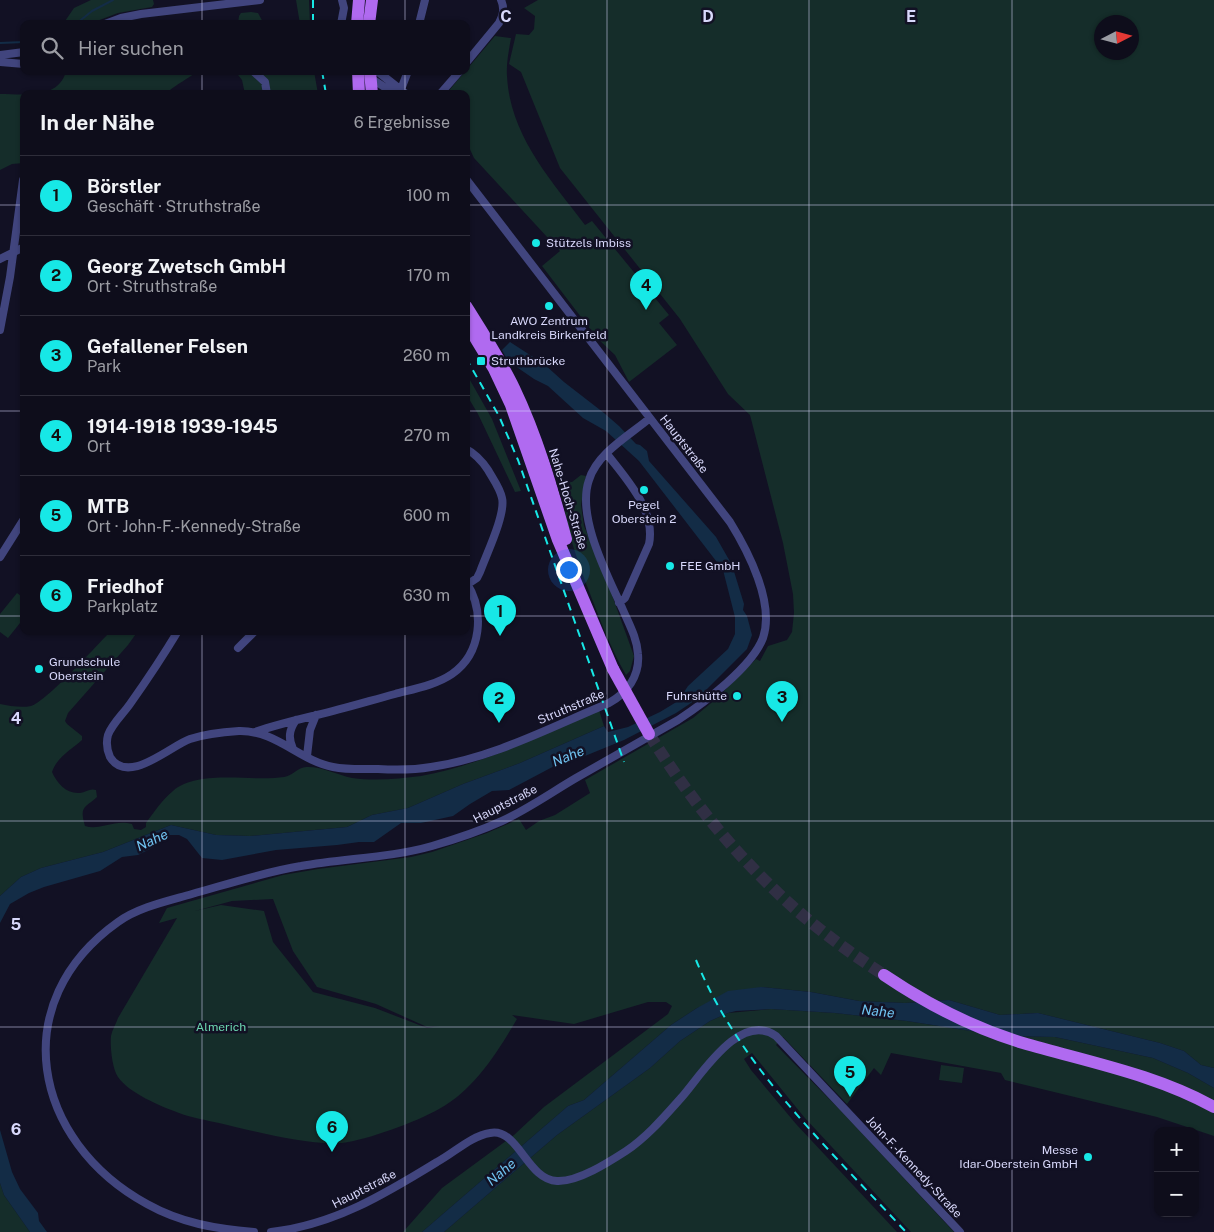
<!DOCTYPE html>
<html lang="de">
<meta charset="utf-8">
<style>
:root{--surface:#0e0d1b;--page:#1c1b28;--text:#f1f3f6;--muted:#9b9ca3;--line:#2e2d3a;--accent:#17e8e6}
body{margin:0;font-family:"Public Sans",sans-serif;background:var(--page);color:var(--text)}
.controls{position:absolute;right:15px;bottom:15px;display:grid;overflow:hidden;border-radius:10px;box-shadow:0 1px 4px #0004}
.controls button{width:45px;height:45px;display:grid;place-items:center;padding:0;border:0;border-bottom:1px solid var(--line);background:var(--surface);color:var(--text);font:25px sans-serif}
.compass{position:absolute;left:1094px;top:15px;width:45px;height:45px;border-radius:50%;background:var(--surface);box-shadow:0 1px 4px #0004;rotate:84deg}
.you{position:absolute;left:568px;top:569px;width:18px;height:18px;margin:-12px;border:4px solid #fff;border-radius:50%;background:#1a73e8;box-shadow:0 0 0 8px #1a73e833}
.badge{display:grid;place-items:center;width:32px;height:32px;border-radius:50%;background:var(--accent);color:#111;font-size:16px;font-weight:700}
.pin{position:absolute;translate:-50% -41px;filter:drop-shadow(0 1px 2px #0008)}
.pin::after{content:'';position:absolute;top:26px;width:18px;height:15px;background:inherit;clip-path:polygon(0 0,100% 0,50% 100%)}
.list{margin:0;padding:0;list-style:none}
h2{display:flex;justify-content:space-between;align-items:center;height:65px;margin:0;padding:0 20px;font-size:21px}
h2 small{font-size:16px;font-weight:400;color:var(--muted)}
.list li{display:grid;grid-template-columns:32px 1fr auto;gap:15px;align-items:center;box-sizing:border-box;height:80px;padding:0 20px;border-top:1px solid var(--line)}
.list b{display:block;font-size:19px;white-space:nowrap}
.list p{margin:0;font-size:16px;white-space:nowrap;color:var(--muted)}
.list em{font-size:16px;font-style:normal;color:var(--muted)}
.icon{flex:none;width:28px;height:28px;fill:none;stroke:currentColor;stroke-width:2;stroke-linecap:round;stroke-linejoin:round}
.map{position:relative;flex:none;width:1214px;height:1232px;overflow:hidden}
.search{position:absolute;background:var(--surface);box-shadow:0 1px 4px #0004;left:20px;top:20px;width:450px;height:55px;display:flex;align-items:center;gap:12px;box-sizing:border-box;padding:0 18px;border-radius:10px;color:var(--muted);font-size:19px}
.panel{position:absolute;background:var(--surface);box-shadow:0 1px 4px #0004;left:20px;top:90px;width:450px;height:545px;border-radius:10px}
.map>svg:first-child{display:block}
.green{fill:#152d2a;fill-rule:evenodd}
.water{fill:#132c46}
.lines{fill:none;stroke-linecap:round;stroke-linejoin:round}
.stream{stroke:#132c46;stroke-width:2}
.primary-tunnel{stroke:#302f44;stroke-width:12;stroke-dasharray:12 6;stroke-linecap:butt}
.street{stroke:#41457e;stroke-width:8}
.primary{stroke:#b06af0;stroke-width:12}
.rail{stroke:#17e8e6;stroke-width:2;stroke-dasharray:8 6;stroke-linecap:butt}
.primary-bridge{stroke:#b06af0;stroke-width:12}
.grid{fill:none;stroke:#d8d8fb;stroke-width:1;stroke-opacity:0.55}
.poi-dot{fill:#17e8e6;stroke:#121124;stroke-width:2}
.labels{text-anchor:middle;stroke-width:5;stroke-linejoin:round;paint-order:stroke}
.poi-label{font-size:12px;fill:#d8d8fb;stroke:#121124;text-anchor:start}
.street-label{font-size:12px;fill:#d8d8fb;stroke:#121124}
.park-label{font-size:12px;fill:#6bd4af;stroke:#121124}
.water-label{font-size:14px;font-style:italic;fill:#70c3f1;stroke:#121124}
.grid-label{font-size:16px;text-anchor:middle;font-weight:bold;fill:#d8d8fb;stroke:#121124;stroke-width:5;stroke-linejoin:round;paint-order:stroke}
</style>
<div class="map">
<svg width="1214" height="1232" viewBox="0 0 1214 1232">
<rect width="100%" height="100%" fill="#121124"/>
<path class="green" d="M91,0H153L154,4L152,7L118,13L89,24H63L74,8Z
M296,0H309L310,24H300Z
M538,0H1214V1068L1201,1065L1184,1051L1160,1043L1038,1013L1000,1015L949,1000L905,1003L859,1001L811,992L761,987L697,1008L671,1025L584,1100L568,1106L422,1232H403L442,1188L514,1135L544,1107L668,1014L672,1006L666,1002H648L574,1024L512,1015L517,1019C497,1053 474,1090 439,1109C416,1122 367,1140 342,1143C309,1146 253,1131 219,1123C206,1120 192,1118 179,1113C160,1106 129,1093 118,1077C112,1068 110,1046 111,1036C112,1030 116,1024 118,1018L177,918L159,923L167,908L283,875L318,869L411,857L432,852L487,833L519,819L526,830L539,821L555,815L590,793L585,780L693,718L716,699L756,659L760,661L768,646L787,640L792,632L794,613L793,594L783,543L750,415L728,394L680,319L560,168L521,72L509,64L516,34L529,35L534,29L535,16L524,8ZM1102,22H1132V52H1102ZM273,899L293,951L317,987L376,1004L427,1027L439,1026L427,1028L375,1008L313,992L273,942L264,911L221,905L195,911L232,901Z
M251,12L258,13L264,24H238L239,16L241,13Z
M495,36L511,38C509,50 506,64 507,76C510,136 551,180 585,225L592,221L669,315L659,323L677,345L629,382L615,355L597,338L542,266L560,251L474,158L466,141V94H446Z
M66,71H198C191,77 170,88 166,94H24V163L12,164L0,170V94C23,94 59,100 66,71Z
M235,71H314L318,94H245L242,80Z
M466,373L492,419L521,491L515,492L478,414L466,394Z
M581,475L586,476L581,505L584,526L604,573L634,656L630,671L626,675C610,647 599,617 587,586C575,553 561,517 564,481L572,482Z
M17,593L24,598V618L8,638L0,632V614Z
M111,631H138L128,645L68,713L65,721L67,724L82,736V740C71,750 57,757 52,772C57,783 66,794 80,793C86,792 90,788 96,790L97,797C85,808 79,806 85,826C100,831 114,819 132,824L134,829L141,830L146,827V823C154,812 162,800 173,791C198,769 253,782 284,777C293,776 298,766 308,767C323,767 338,775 352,778C375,781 398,779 421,776C483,765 541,734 599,710L604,726L520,763L463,784L408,808L372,815L347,827L250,836L216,835L171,825L103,852L41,868L21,877L0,896V704C10,706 21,708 31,706C46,702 97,645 111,631Z
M771,1009L835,1013L907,1021L1003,1036L1055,1037L1153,1058L1188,1073L1214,1088V1136L1157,1117L1005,1080L1001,1073L891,1053L881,1075L874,1068L847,1104L783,1037L776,1045L843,1113L954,1232H911L804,1117L752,1053L744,1059L751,1070L796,1124L897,1232H444L557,1135L650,1068L680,1041L710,1021L728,1013Z
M941,1065L964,1068L962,1083L939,1080Z
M0,1183L4,1195L30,1232H0Z"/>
<path class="water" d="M510,342L544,364L564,382L604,413L619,426L636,444L640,445L647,451L649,461L716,537L732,565L744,604L743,610L747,616L752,635L747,649L698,698L688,705L676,713L624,740L580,758L560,763L509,790L492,791L470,804L453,816L421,823H401L374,842H359L337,845L276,850L222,860L202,858L187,839L179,835H170L154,847L138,855L122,857L100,871L44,887L29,893L10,904L0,923V896L21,877L41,868L103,852L171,825L216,835L250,836L347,827L372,815L408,808L463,784L520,763L604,726L608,732L628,727L660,712L678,701L688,686L728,649L735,634V617L723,570L639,461L606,431L583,418L548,386L534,379L508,361L502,350Z
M761,987L811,992L859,1001L905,1003L949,1000L1000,1015L1038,1013L1160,1043L1184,1051L1201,1065L1214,1068V1088L1188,1073L1153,1058L1055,1037L1003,1036L907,1021L835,1013L771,1009L736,1011L728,1013L710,1021L680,1041L650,1068L557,1135L444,1232H422L568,1106L584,1100L671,1025L697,1008L728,991Z
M0,1130L12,1172L20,1189L38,1213L39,1221L47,1232H30L4,1195L0,1183Z"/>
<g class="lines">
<path class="stream" d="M76,24L92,11L113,0
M0,43L24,42"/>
<path class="primary-tunnel" d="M649,734C689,798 736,856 792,906C821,932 852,954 884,975"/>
<path class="street" d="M105,24L121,18L141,14L260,0
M341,24L344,8L342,0
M419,24L425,0
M0,55L24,52
M0,62L24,64
M466,63L499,23C503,15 505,9 501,0
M253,71L265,82L267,94
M377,71L406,94
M369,77L395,94
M400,92L408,71
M440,94L460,71
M0,259L24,247
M0,330L10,277L23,180
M466,449C476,454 482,461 488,470C493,479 500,488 502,498C506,514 486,555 480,572L477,578L468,584
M607,454C626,479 656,510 649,544L625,598L619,603
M0,557L24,519
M178,631C163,656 147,680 130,704C123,714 112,724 108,735C106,742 107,750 110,757C128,786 170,746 190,739C205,734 223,732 239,731C276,730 300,761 333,767C348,770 363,769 378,769C396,770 414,770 431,767C493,758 551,727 609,703C627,693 640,676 638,654C637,638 629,624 623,610C608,576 576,517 589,480C597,453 630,435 650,418
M238,648L255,631
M255,732C275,725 296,720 317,715C343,709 369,701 395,694C414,689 436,685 452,674C482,653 485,611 466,582
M293,749C288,738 289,730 296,720
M307,756L310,730L316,715
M254,1232C216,1229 181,1223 147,1204C32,1141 5,1002 118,922C139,907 168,901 192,894C228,884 264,872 301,866C344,858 390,858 432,846C456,839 480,831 502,821C528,809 552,792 576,778C610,759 644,739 678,720C704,703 752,667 763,638C775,603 748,551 730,522L466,179
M271,1232C334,1225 385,1194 437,1162C454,1153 471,1136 490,1133C518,1127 527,1180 557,1181C578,1182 609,1162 626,1151C647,1137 664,1117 681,1098C700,1077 740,1010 776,1036L960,1232"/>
<path class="primary" d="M357,24L359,0
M369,24L372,0
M358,71L359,94
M370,71L372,94
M466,306C483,333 500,359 514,388C537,436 552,488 566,539
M466,323L494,369L511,405L558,540L613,669
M884,975C927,1004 973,1028 1023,1043C1088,1062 1154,1074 1214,1107"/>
<path class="rail" d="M313,0V24
M322,71L326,94
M466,358L499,416L518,460L624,762
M696,960C739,1066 830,1150 906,1232"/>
<path class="primary-bridge" d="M613,669L649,734"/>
</g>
<path class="grid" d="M202,0V24M405,0V24M607,0V1232M809,0V1232M1012,0V1232M202,71V94M405,71V94M0,205H24M466,205H1214M0,411H24M466,411H1214M0,616H24M466,616H1214M202,631V1232M405,631V1232M0,821H1214M0,1027H1214"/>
<g class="poi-dot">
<circle cx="536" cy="243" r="5"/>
<circle cx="549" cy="306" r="5"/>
<rect x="476" y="356" width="10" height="10" rx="2.5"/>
<circle cx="644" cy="490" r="5"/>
<circle cx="670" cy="566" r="5"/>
<circle cx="39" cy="669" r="5"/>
<circle cx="737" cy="696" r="5"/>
<circle cx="1088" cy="1157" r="5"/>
</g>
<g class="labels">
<g class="poi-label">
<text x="546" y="247">Stützels Imbiss</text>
<text x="549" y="325" text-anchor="middle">AWO Zentrum<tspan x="549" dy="14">Landkreis Birkenfeld</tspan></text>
<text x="491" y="365">Struthbrücke</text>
<text x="644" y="509" text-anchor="middle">Pegel<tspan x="644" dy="14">Oberstein 2</tspan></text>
<text x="680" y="570">FEE GmbH</text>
<text x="49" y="666">Grundschule<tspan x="49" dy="14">Oberstein</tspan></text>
<text x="727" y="700" text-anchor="end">Fuhrshütte</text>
<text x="1078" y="1154" text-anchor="end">Messe<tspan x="1078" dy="14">Idar-Oberstein GmbH</tspan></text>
</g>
<g class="street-label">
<text transform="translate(684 444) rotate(52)" y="4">Hauptstraße</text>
<text transform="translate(568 499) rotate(73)" y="4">Nahe-Hoch-Straße</text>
<text transform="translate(571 707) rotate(-23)" y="4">Struthstraße</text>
<text transform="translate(505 804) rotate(-27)" y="4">Hauptstraße</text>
<text transform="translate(914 1167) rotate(47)" y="4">John-F.-Kennedy-Straße</text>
<text transform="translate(364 1189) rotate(-27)" y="4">Hauptstraße</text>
</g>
<g class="park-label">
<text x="221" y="1031">Almerich</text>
</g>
<g class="water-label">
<text transform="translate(568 756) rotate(-22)" y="5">Nahe</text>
<text transform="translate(152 840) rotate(-25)" y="5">Nahe</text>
<text transform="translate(878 1011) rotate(6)" y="5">Nahe</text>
<text transform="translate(501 1172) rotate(-40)" y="5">Nahe</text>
</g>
</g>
<g class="grid-label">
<text x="506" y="22">C</text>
<text x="708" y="22">D</text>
<text x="911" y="22">E</text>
<text x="16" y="724">4</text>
<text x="16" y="930">5</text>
<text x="16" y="1135">6</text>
</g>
</svg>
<div class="controls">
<button>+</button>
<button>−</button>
</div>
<svg class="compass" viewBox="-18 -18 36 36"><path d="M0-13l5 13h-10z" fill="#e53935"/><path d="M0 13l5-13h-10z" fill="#9b9ca3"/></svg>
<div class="you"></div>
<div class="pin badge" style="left:500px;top:636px">1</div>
<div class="pin badge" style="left:499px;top:723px">2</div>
<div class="pin badge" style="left:782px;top:722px">3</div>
<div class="pin badge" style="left:646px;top:310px">4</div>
<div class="pin badge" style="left:850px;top:1097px">5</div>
<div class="pin badge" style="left:332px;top:1152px">6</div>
<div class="search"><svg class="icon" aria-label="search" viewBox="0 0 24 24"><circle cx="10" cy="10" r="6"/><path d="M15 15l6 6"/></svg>Hier suchen</div>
<section class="panel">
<h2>In der Nähe<small>6 Ergebnisse</small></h2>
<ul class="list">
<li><span class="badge">1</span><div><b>Börstler</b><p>Geschäft · Struthstraße</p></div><em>100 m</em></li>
<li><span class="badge">2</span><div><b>Georg Zwetsch GmbH</b><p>Ort · Struthstraße</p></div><em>170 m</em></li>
<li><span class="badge">3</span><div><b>Gefallener Felsen</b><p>Park</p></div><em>260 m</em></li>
<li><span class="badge">4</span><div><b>1914-1918 1939-1945</b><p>Ort</p></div><em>270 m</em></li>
<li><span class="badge">5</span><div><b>MTB</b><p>Ort · John-F.-Kennedy-Straße</p></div><em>600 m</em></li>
<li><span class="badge">6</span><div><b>Friedhof</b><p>Parkplatz</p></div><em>630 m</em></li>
</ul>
</section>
</div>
